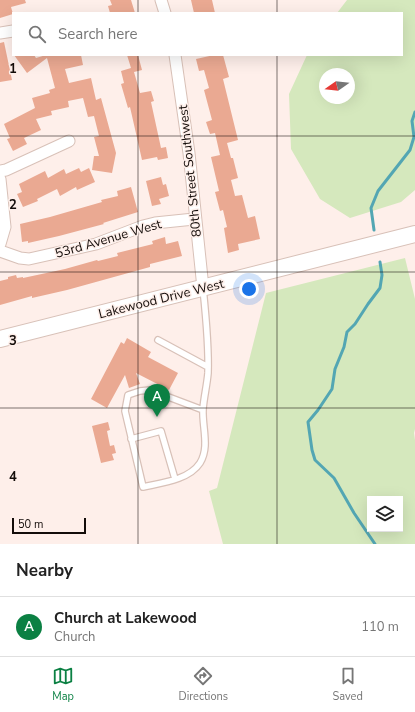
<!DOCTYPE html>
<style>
:root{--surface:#fff;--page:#f2f2f2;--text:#222;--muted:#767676;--line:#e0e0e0;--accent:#0b8043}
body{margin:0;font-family:"Nunito Sans",sans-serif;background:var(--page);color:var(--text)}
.controls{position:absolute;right:12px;bottom:12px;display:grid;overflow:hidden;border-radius:0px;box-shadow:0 4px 16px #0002}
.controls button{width:36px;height:36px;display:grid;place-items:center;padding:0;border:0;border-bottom:1px solid var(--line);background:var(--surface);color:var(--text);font:20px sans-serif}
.compass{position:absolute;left:319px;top:68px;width:36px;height:36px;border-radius:50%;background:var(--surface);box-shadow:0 4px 16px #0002;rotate:256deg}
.scale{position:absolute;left:12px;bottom:10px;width:74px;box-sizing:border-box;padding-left:4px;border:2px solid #130c09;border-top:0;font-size:11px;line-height:14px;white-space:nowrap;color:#130c09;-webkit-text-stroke:3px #feefea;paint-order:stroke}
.you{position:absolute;left:249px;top:289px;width:14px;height:14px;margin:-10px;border:3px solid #fff;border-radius:50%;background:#1a73e8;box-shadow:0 0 0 6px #1a73e833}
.badge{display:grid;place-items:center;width:26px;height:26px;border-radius:50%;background:var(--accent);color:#fff;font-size:13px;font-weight:700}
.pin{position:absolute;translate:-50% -33px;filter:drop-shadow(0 1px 2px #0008)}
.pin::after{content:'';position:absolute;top:21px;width:14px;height:12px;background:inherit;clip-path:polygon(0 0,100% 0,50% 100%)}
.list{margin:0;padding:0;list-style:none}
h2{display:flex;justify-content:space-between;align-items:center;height:52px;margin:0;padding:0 16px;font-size:17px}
h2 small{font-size:13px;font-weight:400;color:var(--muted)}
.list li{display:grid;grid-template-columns:26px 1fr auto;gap:12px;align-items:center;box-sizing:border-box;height:60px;padding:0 16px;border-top:1px solid var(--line)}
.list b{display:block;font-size:15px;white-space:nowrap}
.list p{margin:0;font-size:13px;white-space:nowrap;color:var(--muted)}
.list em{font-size:13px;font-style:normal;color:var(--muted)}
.icon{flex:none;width:22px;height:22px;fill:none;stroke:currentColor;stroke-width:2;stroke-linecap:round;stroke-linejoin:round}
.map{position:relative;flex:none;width:415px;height:544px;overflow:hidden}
.search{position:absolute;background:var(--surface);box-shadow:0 4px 16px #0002;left:12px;right:12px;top:12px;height:44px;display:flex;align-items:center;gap:10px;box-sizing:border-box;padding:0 14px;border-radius:0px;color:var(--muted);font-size:15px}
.sheet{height:112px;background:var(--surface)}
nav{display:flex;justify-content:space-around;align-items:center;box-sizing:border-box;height:56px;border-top:1px solid var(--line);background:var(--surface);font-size:11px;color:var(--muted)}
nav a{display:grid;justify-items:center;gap:2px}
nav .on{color:var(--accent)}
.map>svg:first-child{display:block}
.green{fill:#d5e8bd;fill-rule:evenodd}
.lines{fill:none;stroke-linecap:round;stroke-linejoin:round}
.stream{stroke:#53a6b3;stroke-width:3}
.building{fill:#eaa992}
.lane-casing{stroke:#d8c1b8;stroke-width:8}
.street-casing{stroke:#d8c1b8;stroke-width:13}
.secondary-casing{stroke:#d8c1b8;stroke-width:18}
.lane{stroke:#fff;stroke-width:5.5}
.street{stroke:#fff;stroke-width:11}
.secondary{stroke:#fff;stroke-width:16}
.grid{fill:none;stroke:#130c09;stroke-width:1;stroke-opacity:0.55}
.labels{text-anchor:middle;stroke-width:3;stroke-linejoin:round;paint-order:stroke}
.street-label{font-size:13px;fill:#130c09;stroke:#feefea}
.grid-label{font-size:13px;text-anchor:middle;font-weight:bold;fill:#130c09;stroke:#feefea;stroke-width:3;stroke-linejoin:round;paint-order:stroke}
</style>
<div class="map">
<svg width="415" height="544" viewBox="0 0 415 544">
<rect width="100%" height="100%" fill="#feefea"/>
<path class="green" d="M347,0H415V190L401,202L350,218L320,199L291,149L289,94L307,55H402V13H337ZM325,74H349V98H325Z
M405,258L415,299V429L414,433L415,440V544H223L209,491L217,488L266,293ZM370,499H400V529H370Z"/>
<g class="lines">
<path class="stream" d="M374,230L371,208L378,191L410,150L414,137L412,121L415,112
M375,544L354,513L334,478L315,460L312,450L308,422L318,410L332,389L335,369L344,347L347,332L355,324L368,304L380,288L382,275L380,262"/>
</g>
<path class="building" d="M0,0H25L26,3L11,7L13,14L0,18Z
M110,0H131L135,13H110L108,6L112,5Z
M191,0H212L215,13H194Z
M4,42L12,80L0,82V43Z
M14,55H34L36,58L46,55H81L83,65L65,69L69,83L91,78L96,100L101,98L116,153L112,173L92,170L94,156H99L94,137L99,136L94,116L88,117L83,98L68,101L69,107L51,111L52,115L36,119L41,130L24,138L27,144L13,151L7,139L10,138L4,124L35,108L32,98L50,93L49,90L55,88L47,58L27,73Z
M127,55H138L142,70L134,72L140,93L151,91L154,101L151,102L161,148L166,147L168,158L158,160L157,157L142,160L130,107L128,108L121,84L124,83L121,71L131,68Z
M214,55H223L229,77L223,79L238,140L227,143L231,158H233L238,178L231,180L235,196L242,195L248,218L255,216L260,239L238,244L239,250L228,253L224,228L227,227L223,210L220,211L215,192L219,191L211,157L220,155L215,133L210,134L206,122L212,120L204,90L209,88L204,70L199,71L196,59Z
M79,168L81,172L89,168L95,182L77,190L76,187L60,196L57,189L37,199L38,201L23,207L17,194L22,192L19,184L45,171L48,178L64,169L66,174Z
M161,177L163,185L166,184L169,196L159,199L161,204L152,206L146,181Z
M131,187L138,212L103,223L104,224L59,236L28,243V241L22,242L20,224L50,217L102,202L101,200L118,196L117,191Z
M165,237L166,244L178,241L182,256L150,264V267L67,290L32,298V296L0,305V281L8,279V277L16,275L17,278L23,277V278L65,269L97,260L98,261L118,256L117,253L153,244L152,241Z
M127,338L151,352L148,357L178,373L169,390L136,373L140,384L129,388L125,375L107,408L91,399L121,342L124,344Z
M108,422L110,430L107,431L110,446L114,445L116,453L112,454L114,460L101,463L92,426Z"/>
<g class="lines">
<g class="lane-casing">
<path id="lane" d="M203,288C206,317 209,345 208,373C207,385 204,397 203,409C202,427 210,447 200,463C189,480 161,483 143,487L125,411L128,395L140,391L150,390L203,410
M158,340L208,367
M131,439L161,431L175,479"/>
</g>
<g class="street-casing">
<path id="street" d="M161,0L165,13
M0,33L13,31
M175,55L189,153L203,288
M0,171L6,170L69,141
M0,179L5,227L0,244
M0,251L20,258L29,259L96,244L143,226L155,223L194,219"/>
</g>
<g class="secondary-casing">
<path id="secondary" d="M0,339L415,234"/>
</g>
<use href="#lane" class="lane"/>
<use href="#street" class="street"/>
<use href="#secondary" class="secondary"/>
</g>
<path class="grid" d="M138,0V13M277,0V13M138,55V544M277,55V544M0,136H415M0,272H415M0,408H415"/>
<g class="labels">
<g class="street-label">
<text transform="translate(189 171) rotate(-96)" y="5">80th Street Southwest</text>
<text transform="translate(108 238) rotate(-16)" y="5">53rd Avenue West</text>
<text transform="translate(161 298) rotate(-14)" y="5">Lakewood Drive West</text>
</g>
</g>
<g class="grid-label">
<text x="13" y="73">1</text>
<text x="13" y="209">2</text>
<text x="13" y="345">3</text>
<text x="13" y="481">4</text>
</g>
</svg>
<div class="controls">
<button><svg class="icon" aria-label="layers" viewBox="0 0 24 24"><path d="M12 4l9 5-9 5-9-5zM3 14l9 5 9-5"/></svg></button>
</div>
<svg class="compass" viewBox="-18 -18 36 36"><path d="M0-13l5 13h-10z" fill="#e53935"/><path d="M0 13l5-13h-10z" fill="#767676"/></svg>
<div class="scale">50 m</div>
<div class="you"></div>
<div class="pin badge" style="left:157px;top:417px">A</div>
<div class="search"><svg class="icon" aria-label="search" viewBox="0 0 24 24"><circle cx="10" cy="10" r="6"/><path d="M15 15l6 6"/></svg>Search here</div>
</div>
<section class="sheet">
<h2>Nearby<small></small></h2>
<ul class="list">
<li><span class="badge">A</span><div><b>Church at Lakewood</b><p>Church</p></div><em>110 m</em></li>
</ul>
</section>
<nav>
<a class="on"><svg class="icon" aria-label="map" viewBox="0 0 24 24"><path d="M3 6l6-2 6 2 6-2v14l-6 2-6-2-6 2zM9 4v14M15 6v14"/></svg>Map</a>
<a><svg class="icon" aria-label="directions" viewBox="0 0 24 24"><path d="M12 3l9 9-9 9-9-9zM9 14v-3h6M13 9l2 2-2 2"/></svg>Directions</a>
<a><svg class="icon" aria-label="saved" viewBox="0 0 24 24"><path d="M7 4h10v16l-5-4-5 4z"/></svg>Saved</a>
</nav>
